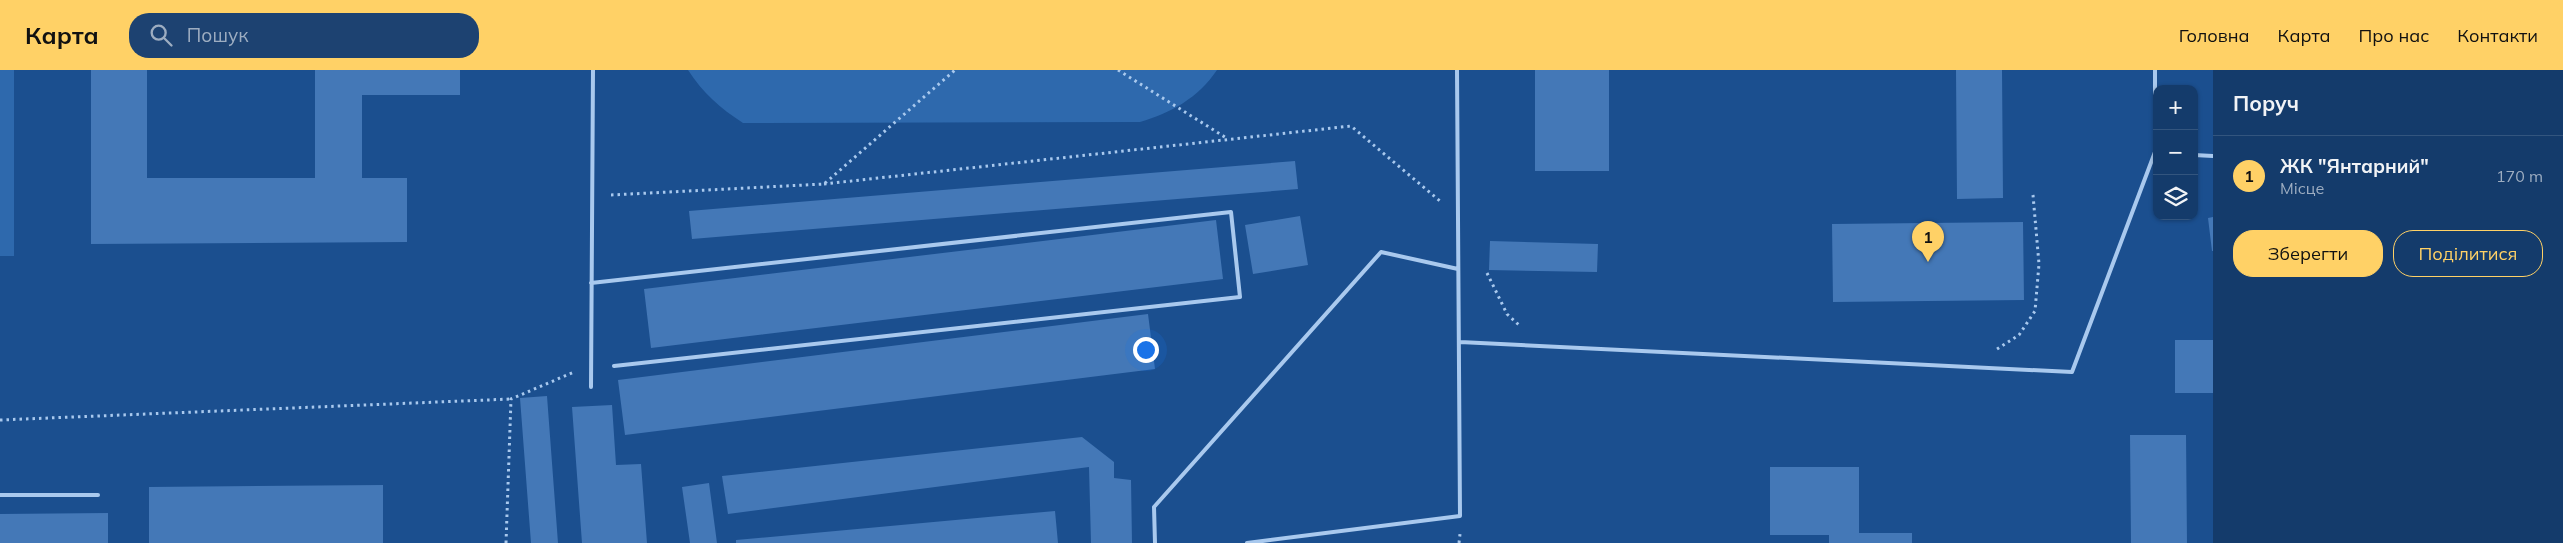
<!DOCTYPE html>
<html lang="uk">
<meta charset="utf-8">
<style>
:root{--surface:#143b6b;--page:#1d4271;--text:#f1f3f6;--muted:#9dadc1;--line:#33557e;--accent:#ffd166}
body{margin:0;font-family:Mulish,sans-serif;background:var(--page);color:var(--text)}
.controls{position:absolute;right:15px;top:15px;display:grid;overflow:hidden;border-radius:10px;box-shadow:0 1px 4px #0004}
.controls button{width:45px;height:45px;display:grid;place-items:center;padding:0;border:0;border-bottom:1px solid var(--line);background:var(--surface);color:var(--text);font:25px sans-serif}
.you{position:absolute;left:1145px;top:279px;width:18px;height:18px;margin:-12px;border:4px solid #fff;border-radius:50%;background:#1a73e8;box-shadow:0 0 0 8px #1a73e833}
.badge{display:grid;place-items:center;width:32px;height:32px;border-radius:50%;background:var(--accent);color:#111;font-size:16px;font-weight:700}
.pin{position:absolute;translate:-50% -41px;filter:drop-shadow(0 1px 2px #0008)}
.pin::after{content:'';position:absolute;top:26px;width:18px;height:15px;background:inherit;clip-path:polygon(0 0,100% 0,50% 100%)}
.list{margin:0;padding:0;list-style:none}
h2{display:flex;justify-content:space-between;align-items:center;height:65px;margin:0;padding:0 20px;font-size:21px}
h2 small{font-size:16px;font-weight:400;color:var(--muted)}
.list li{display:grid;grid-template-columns:32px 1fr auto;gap:15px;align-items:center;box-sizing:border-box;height:80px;padding:0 20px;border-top:1px solid var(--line)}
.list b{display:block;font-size:19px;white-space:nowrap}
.list p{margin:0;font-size:16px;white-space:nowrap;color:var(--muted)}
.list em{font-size:16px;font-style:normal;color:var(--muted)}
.actions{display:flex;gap:10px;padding:15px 20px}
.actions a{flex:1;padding:11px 0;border:1px solid var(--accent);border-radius:20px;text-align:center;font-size:18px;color:var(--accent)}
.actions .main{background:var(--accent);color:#111}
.icon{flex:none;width:28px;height:28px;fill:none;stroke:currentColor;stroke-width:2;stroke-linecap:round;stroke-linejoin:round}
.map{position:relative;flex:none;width:2213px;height:473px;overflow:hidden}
header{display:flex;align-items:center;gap:30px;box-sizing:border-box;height:70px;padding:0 25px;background:var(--accent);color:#111}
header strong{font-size:24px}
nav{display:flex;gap:28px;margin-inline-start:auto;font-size:18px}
.search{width:350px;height:45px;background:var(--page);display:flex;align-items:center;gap:12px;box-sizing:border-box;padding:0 18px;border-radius:20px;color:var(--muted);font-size:19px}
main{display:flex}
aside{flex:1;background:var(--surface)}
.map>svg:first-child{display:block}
.grass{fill:#2e69ad}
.building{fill:#4478b7}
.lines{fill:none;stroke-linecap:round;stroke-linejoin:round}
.path{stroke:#a9c9ee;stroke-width:3;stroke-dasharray:2.5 4;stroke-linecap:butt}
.service{stroke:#a9c9ee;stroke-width:4}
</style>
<header>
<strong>Карта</strong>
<div class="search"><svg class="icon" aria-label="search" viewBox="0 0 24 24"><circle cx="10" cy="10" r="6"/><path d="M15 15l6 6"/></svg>Пошук</div>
<nav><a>Головна</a><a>Карта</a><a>Про нас</a><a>Контакти</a></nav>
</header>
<main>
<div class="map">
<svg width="2213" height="473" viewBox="0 0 2213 473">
<rect width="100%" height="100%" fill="#1b4f8f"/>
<path class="grass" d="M0,0H14V186H0Z
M688,0H1217C1198,28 1171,43 1140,52L743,53C720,38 703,23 688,0Z"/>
<path class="building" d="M91,0H147V108H315V0H460V25H362V108H407V172L91,174Z
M1535,0H1609V101H1535Z
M1956,0H2002L2003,128L1957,129Z
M1295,91L1298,119L692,169L689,141Z
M1300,146L1308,195L1253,204L1245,155Z
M2213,147V181H2212L2208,148Z
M1216,150L1223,209L651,278L644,219Z
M2023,152L2024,230L1833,232L1832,154Z
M1490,171L1598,174L1597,202L1489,200Z
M1148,244L1155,299L625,365L618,310Z
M2175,270H2213V323H2175Z
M547,326L558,473H531L520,328Z
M612,335L616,395L641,394L647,473H582L572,337Z
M2130,365H2186L2187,473H2131Z
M1082,367L1114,392V408L1131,410L1132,473H1091L1089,397L728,444L722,406Z
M1770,397H1859V463H1912V473H1829V465H1770Z
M709,413L717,473H690L682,417Z
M383,415V473H149V417Z
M1055,441L1058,473H736V470Z
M108,443V473H0V444Z"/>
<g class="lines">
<path class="path" d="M1118,0L1228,69
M824,114L1351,56L1440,131
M611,125L824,114L955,0
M1487,203L1507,244L1520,256
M1997,279L2019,265L2035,241L2039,194L2033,125
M0,350L511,329
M506,473L511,329L574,302
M1459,473L1460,464"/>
<path class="service" d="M2194,85L2213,86
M591,213L1231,142L1240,227L614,296
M1460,272L2072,302L2155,82V0
M591,317L593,0
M0,425H98
M1155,473L1154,437L1381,182L1458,199
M1247,473L1460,446L1457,0"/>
</g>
</svg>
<div class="controls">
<button>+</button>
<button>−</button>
<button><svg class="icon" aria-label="layers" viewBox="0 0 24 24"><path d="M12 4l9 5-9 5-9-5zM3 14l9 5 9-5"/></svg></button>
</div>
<div class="you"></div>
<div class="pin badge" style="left:1928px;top:192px">1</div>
</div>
<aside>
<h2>Поруч<small></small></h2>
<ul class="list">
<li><span class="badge">1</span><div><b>ЖК &quot;Янтарний&quot;</b><p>Місце</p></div><em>170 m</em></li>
</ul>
<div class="actions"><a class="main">Зберегти</a><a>Поділитися</a></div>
</aside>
</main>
